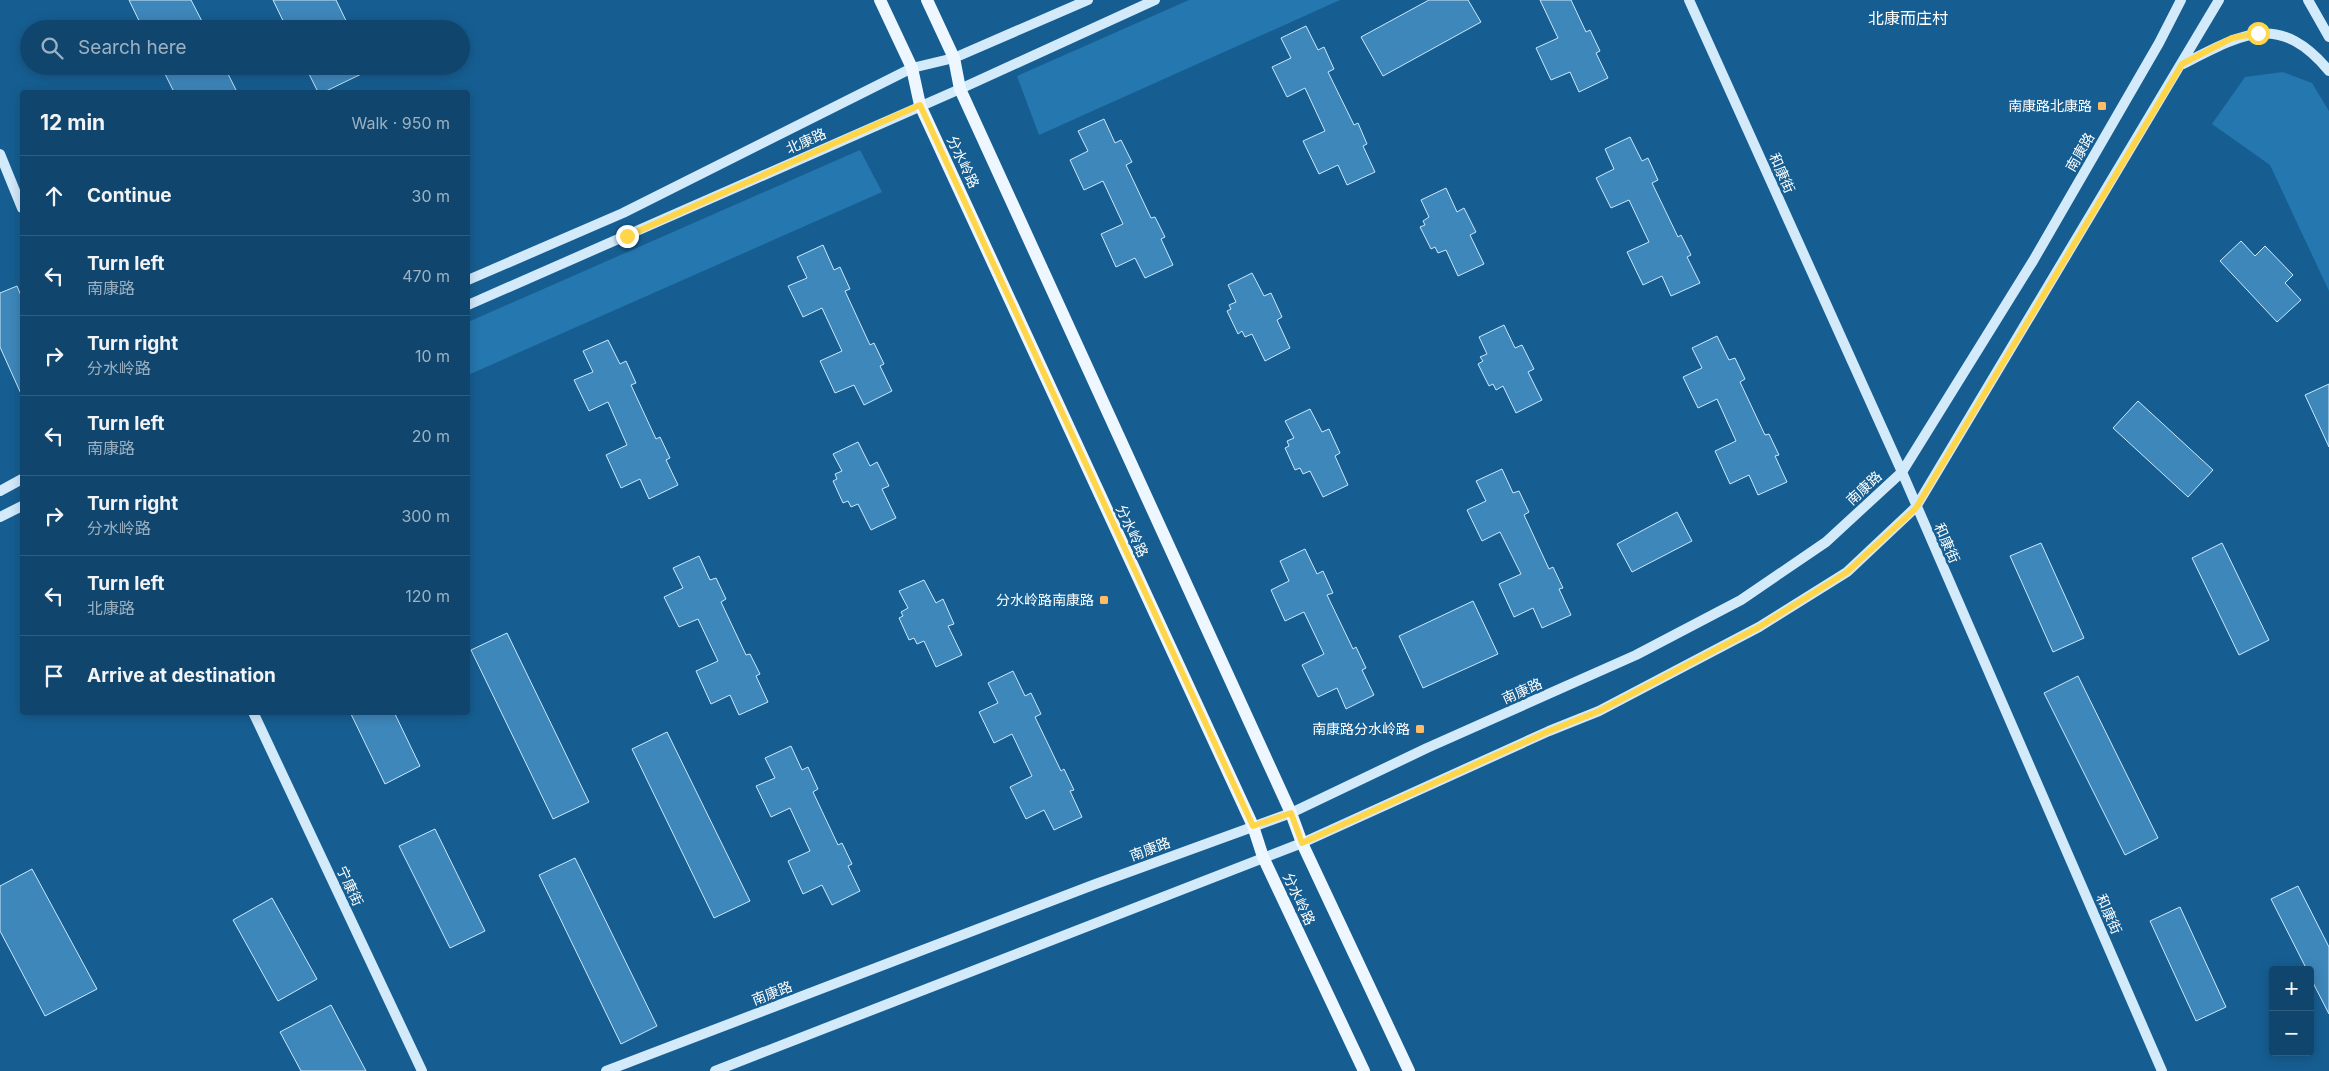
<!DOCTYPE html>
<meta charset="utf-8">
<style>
:root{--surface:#10466e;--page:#1e5076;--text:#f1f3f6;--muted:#9cb1c2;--line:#305e81}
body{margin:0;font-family:Inter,"Noto Sans SC",sans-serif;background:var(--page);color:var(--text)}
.controls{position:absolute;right:15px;bottom:15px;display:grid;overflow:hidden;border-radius:5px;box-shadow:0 2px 12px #0003}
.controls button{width:45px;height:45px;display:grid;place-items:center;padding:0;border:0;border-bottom:1px solid var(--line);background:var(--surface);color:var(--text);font:25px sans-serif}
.stop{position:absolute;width:15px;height:15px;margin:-11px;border:4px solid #ffd54a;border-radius:50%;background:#fff}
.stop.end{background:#ffd54a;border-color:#fff;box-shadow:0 1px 5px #0008}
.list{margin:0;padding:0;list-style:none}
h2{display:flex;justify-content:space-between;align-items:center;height:65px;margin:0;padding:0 20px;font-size:21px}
h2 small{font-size:16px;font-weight:400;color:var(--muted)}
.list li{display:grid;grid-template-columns:32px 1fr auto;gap:15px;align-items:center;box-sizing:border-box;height:80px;padding:0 20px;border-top:1px solid var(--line)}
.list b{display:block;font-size:19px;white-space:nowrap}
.list p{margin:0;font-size:16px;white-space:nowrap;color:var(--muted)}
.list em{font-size:16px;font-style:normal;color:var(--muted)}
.icon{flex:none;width:28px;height:28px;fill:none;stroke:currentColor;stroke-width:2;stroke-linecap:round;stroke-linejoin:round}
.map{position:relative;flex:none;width:2329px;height:1071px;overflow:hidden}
.search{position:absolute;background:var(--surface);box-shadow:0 2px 12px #0003;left:20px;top:20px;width:450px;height:55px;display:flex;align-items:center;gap:12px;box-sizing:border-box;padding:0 18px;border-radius:28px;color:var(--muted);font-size:19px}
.panel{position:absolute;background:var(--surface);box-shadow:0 2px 12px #0003;left:20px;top:90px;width:450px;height:625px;border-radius:5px}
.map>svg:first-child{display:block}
.green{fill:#2577af}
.building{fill:#3e87ba;stroke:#cbe8fc}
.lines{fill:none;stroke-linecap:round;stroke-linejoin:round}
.secondary{stroke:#d3eafb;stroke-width:10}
.primary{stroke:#eef7ff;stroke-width:12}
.route{stroke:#ffd54a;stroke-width:6}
.poi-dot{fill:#ffbc64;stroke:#165e92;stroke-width:2}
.labels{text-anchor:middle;stroke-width:5;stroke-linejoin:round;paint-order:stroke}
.poi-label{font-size:14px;fill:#fff;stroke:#165e92;text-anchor:end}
.street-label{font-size:14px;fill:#fff;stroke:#165e92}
.quarter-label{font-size:16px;fill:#fff;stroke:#165e92}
</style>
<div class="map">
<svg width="2329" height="1071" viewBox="0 0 2329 1071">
<rect width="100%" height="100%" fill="#165e92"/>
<path class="green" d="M1189,0H1340L1039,135L1017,76Z
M2283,72L2312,83L2329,111V291L2270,165L2212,124L2245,77Z
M860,150L882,192L468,375V322Z"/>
<path class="building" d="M129,0H191L206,29H143Z
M273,0H336L350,29H287Z
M1429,0H1468L1481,22L1383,76L1361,37Z
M1540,0H1571L1586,32L1590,30L1600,51L1596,53L1608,78L1579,92L1570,72L1551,80L1536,48L1558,38Z
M1306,26L1318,50L1324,47L1334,69L1328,72L1354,125L1358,123L1367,144L1363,146L1375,172L1347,185L1338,165L1319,174L1303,141L1325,131L1305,88L1287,97L1272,67L1291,58L1281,38Z
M161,66H224L237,92H174Z
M305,66H378L324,92H318Z
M1104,119L1115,143L1121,140L1132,162L1126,165L1151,218L1155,217L1165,237L1161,239L1173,265L1145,278L1135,258L1116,267L1101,234L1123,224L1103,181L1084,190L1070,160L1088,151L1078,131Z
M1630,137L1642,161L1648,158L1658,180L1652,183L1678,237L1681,235L1691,255L1687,257L1700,283L1671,296L1662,276L1643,285L1627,252L1649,242L1629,200L1611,208L1596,178L1614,169L1605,149Z
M1446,188L1457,212L1464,208L1476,232L1470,235L1484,264L1458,276L1446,250L1438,253L1435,247L1431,249L1420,227L1425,225L1423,221L1429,217L1421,200Z
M2241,241L2255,256L2265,246L2293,275L2285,283L2301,300L2277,322L2220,261Z
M823,245L834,270L840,267L850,289L845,291L870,345L874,343L884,364L880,366L892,391L864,405L854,385L835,393L820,361L842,351L822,308L803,317L788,286L807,278L797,257Z
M1252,273L1264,296L1271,293L1282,317L1277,320L1290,348L1265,361L1252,334L1245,337L1242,331L1238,334L1227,311L1231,309L1229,305L1236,302L1228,285Z
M17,286L22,298V396L0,347V293Z
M1504,325L1515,348L1522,345L1534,369L1528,372L1542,400L1516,413L1503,386L1496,390L1493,384L1489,386L1478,364L1483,361L1480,357L1487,354L1479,337Z
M1717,336L1729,360L1735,358L1745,379L1740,382L1765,435L1769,434L1779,455L1775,456L1787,482L1758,495L1749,475L1730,484L1715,451L1736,441L1717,399L1698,408L1683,377L1702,368L1692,348Z
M608,340L620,364L626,361L636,383L631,385L656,439L660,437L670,458L666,460L678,485L649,499L640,479L621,488L606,455L627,445L608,402L589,411L574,380L593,372L583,351Z
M2329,384V447L2305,395Z
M2138,401L2213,470L2188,497L2113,428Z
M1310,409L1322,432L1329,429L1340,453L1335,456L1348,485L1323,497L1310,471L1303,474L1300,468L1295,470L1285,448L1289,446L1287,441L1294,438L1285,421Z
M858,442L870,466L877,462L889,486L882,489L896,518L871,530L858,504L851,507L848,501L843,503L833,481L837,479L835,474L842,471L833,454Z
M1502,469L1513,493L1519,491L1529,512L1524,515L1549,569L1553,567L1563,588L1559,589L1571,615L1542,628L1533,608L1514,617L1499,584L1521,574L1500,532L1482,541L1467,510L1486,501L1476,481Z
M1677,512L1692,541L1632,572L1617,544Z
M2041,543L2084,638L2053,652L2010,556Z
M2222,543L2269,640L2239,655L2192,558Z
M1305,549L1317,574L1323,571L1333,593L1327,595L1353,649L1356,647L1366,668L1362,670L1374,695L1346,709L1337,688L1318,697L1302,665L1324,654L1304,612L1285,621L1271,590L1289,581L1280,561Z
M699,556L710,580L716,578L726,599L721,602L746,655L750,654L760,674L756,676L768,702L739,715L730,695L711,704L696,671L718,661L698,619L679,627L664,597L683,588L673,568Z
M924,580L936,603L943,599L954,624L948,626L962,655L936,667L924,641L917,644L914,638L909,640L899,618L903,616L901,612L908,608L899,591Z
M1473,601L1498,654L1423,688L1399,636Z
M507,633L589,802L553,819L471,650Z
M1013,671L1025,696L1031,693L1041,714L1035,717L1061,771L1064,769L1074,790L1070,791L1082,817L1054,830L1044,810L1026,819L1010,787L1032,776L1012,734L994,743L979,712L998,703L988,683Z
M2078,676L2158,838L2125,855L2044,693Z
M350,712H394L420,766L385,784Z
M667,732L750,901L714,918L632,749Z
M791,746L802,770L808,767L818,789L813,792L838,845L842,843L852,864L848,866L860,891L832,905L822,885L803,894L788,861L810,851L790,808L771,817L756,786L775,778L765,758Z
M435,829L485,931L450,948L399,846Z
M575,858L657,1026L621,1044L539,875Z
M32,869L97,989L45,1016L0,931V886Z
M2298,886L2329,947V1014L2310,977V970H2307L2271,899Z
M272,898L317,979L278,1001L233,920Z
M2180,907L2226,1007L2196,1021L2150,921Z
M331,1005L366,1071H301L280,1032Z"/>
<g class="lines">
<path class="secondary" d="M1689,0L1902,472L2162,1071
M2308,0L2329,37
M2183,64C2242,34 2279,11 2329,71
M0,154L22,208
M468,280L623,213L912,68L954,58L1088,0
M468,305L960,89L1155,0
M0,491L22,479
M0,517L22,506
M253,712L422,1071
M606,1071L1093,885L1291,813L1427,748L1636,655L1741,600L1826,542L1902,472L2033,261L2159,43L2181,0
M715,1071L1302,843L1549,731L1599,711L1759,627L1847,572L1916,507L2219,0"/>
<path class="primary" d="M880,0L912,68L920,105L1253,826L1263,857L1364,1071
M927,0L954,58L960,89L1291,813L1302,843L1409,1071"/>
</g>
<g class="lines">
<path class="route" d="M627,236L920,105L1253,826L1291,813L1302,843L1549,731L1599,711L1759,627L1847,572L1916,508L2182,64L2232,38L2258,33"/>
</g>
<g class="poi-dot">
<rect x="2097" y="101" width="10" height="10" rx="2.5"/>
<rect x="1099" y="595" width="10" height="10" rx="2.5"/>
<rect x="1415" y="724" width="10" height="10" rx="2.5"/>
</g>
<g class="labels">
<g class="poi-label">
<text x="2092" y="111">南康路北康路</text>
<text x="1094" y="605">分水岭路南康路</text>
<text x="1410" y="734">南康路分水岭路</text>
</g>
<g class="street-label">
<text transform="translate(806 141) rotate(-24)" y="5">北康路</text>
<text transform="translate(2080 152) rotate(-60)" y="5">南康路</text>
<text transform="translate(963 162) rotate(65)" y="5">分水岭路</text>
<text transform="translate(1782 173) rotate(66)" y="5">和康街</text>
<text transform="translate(1864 488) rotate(-43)" y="5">南康路</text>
<text transform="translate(1132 531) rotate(65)" y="5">分水岭路</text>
<text transform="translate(1947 543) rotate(66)" y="5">和康街</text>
<text transform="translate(1522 691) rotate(-24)" y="5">南康路</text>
<text transform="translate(1150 849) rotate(-20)" y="5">南康路</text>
<text transform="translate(350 886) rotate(65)" y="5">宁康街</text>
<text transform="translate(1299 899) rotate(65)" y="5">分水岭路</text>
<text transform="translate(2109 914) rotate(66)" y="5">和康街</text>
<text transform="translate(772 993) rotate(-21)" y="5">南康路</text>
</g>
<g class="quarter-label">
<text x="1908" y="24">北康而庄村</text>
</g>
</g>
</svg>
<div class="controls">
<button>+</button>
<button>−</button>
</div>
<div class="stop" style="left:2258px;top:33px"></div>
<div class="stop end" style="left:627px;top:236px"></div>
<div class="search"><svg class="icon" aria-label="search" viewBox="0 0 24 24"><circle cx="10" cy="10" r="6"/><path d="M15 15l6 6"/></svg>Search here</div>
<section class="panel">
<h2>12 min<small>Walk · 950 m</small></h2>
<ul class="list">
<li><svg class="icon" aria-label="ahead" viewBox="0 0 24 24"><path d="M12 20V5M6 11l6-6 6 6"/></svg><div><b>Continue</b></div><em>30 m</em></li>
<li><svg class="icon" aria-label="left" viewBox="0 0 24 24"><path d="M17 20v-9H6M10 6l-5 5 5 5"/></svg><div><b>Turn left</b><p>南康路</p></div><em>470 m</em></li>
<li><svg class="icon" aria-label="right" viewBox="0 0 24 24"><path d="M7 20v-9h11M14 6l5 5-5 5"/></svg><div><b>Turn right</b><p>分水岭路</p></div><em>10 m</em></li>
<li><svg class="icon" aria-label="left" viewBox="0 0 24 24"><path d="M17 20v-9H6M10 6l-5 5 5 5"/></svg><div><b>Turn left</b><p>南康路</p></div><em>20 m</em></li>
<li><svg class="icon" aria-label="right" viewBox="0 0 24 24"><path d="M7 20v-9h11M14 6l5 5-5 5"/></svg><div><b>Turn right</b><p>分水岭路</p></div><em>300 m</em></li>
<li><svg class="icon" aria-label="left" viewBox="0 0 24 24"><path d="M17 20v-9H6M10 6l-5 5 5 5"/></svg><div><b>Turn left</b><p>北康路</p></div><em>120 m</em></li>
<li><svg class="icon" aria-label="arrive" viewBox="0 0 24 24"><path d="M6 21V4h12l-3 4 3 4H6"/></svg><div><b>Arrive at destination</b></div></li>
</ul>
</section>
</div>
